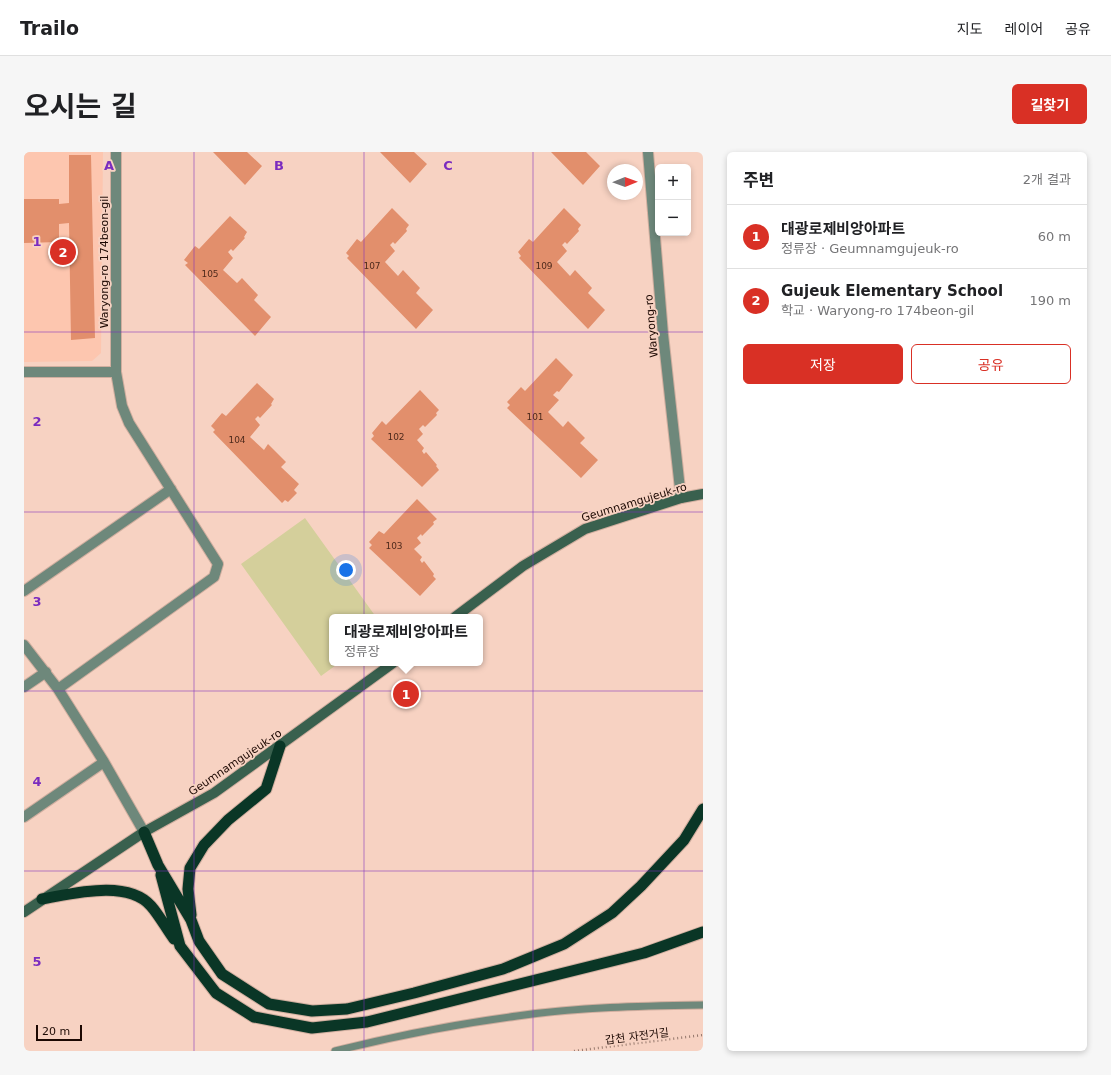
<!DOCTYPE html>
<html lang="ko">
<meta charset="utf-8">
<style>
:root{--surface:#fff;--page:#f6f6f6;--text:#202124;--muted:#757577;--line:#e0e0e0;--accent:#d93025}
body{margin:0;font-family:"DejaVu Sans","Noto Sans KR",sans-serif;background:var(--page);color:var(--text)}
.controls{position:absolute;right:12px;top:12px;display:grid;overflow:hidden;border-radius:6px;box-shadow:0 2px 6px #0003}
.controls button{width:36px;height:36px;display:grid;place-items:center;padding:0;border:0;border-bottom:1px solid var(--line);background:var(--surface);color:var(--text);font:20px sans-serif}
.compass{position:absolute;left:583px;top:12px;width:36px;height:36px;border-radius:50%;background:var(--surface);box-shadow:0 2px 6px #0003;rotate:89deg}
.scale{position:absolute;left:12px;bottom:10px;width:46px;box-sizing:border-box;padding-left:4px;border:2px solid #1c0802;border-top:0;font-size:11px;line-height:14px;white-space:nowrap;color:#1c0802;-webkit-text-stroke:3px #f7d2c2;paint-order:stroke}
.you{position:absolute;left:322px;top:418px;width:14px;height:14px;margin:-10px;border:3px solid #fff;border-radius:50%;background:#1a73e8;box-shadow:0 0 0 6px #1a73e833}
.badge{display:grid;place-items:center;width:26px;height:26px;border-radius:50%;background:var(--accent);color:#fff;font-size:13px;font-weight:700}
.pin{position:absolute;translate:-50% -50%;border:2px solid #fff;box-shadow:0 1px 4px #0006}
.popup{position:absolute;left:305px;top:462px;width:154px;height:52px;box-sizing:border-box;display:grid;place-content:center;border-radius:6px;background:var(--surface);filter:drop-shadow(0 1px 3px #0005);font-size:13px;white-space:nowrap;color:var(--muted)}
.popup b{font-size:15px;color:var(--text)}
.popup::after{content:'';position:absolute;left:50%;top:100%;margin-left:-8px;border:8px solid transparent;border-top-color:var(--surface)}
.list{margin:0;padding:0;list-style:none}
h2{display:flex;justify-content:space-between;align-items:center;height:52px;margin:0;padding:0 16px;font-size:17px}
h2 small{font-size:13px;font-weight:400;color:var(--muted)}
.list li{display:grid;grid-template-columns:26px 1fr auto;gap:12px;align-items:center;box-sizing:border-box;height:64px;padding:0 16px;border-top:1px solid var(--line)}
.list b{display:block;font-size:15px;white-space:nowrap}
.list p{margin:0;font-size:13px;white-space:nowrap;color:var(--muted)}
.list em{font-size:13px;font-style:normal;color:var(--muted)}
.actions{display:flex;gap:8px;padding:12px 16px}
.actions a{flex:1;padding:9px 0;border:1px solid var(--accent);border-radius:6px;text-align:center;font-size:14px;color:var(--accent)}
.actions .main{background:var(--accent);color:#fff}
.map{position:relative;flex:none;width:679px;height:899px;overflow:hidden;border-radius:6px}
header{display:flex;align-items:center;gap:24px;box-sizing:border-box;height:56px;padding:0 20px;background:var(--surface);border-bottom:1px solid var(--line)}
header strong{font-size:19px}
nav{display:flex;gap:22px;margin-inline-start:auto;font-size:14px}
.intro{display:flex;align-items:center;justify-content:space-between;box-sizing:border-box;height:96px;padding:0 24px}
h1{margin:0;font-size:28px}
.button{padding:10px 18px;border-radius:6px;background:var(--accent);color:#fff;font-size:14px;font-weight:700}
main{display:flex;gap:24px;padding:0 24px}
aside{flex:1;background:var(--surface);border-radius:6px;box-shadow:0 2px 6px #0003}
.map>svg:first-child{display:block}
.built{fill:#fdc6af}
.green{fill:#d4cf9b}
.building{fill:#e28f6c}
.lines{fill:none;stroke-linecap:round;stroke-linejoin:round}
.service-casing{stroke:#d0ae9f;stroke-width:9}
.minor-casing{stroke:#d0ae9f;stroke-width:12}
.secondary-casing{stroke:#d0ae9f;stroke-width:12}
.trunk-casing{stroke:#d0ae9f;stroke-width:13}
.path{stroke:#96796d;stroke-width:2.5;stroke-dasharray:1 3;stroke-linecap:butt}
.service{stroke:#6e887b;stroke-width:7}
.minor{stroke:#6e887b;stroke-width:10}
.secondary{stroke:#39604e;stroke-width:10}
.trunk{stroke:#0a3626;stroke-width:11}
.grid{fill:none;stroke:#7b2cbf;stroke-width:1;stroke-opacity:0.55}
.labels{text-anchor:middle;stroke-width:3.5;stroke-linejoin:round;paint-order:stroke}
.number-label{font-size:9px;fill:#4e2a1c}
.street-label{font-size:11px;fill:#1c0802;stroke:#f7d2c2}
.grid-label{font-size:13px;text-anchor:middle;font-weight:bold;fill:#7b2cbf;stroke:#f7d2c2;stroke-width:3.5;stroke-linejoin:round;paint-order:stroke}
</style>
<header>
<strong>Trailo</strong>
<nav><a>지도</a><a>레이어</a><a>공유</a></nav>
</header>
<div class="intro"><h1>오시는 길</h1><a class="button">길찾기</a></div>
<main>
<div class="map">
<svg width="679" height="899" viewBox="0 0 679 899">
<rect width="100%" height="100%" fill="#f7d2c2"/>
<path class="built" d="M0,0H79L77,201L68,209L0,210Z"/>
<path class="green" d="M281,366L352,465H308V511H315L297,524L217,412Z"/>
<path class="building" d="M189,0H223L238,14L221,33Z
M356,0H390L403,12L386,31Z
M527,0H562L576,14L559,33Z
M45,3H67L71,186L47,188L45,71L35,72V90L0,91V47H35V52L45,51Z
M368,56L385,73L382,77L383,79L371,92L369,90L366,93L371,99L361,110L374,124L379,118L396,136L392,141L409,158L392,177L323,106L325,104L322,101L333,87L337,90Z
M540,56L557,73L554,77L555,79L543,92L541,90L538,93L543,99L533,110L546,124L551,118L568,136L564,141L581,158L564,177L495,106L497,104L494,100L505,87L509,90Z
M206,64L223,80L220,85L221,86L209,99L207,97L204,100L209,106L199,118L213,131L218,126L234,143L230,148L247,165L231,184L161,113L164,111L160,108L171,94L175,97Z
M532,206L549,223L535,240L533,239L529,243L535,248L524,260L539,275L544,269L561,286L556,291L574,308L557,326L483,256L486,253L483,250L497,235L501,239Z
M233,231L250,247L247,252L248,253L236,266L234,264L231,267L236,273L226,285L240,298L244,292L262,310L257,315L275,332L270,338L273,341L264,350L261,348L258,351L189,280L191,278L187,274L198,261L202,264Z
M396,238L415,258L412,261L413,263L401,275L399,273L395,277L399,282L393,288L400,296L398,299L400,302L402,300L413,313L412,314L415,318L398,335L347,287L350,284L348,281L358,269L362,273Z
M393,347L413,367L409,370L410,372L398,384L397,382L393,386L397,391L390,397L398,405L396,408L398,411L400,409L410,422L409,424L412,427L396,444L345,396L348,393L345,390L355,379L360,382Z"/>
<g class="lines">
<g class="service-casing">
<path id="service" d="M311,899C371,884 432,872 493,864C555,855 617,854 679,853"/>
</g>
<g class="minor-casing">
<path id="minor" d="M624,0L639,182L657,346
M0,220H92
M0,439L147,337
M0,493L34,537L80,610L120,680
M0,535L22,520
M34,537L190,425L194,412L105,271L98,254L92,220V0
M0,665L80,610"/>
</g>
<g class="secondary-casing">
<path id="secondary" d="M431,465L499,414L561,377L657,346L679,342
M0,760L120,680L190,641L369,511"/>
</g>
<g class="trunk-casing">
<path id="trunk" d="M120,680L134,713L167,768L175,789L198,822L245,852L288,859L323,857L390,841L479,817L540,792L588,761L617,734L660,688L679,657
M137,723L156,794L192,841L230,865L288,876L343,870L620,801L679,780
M18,747C48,742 103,727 127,754C135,763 142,776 150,787
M167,763L164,737L166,716L180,693L204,668L242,637L256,594"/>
</g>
<path class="path" d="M550,899L679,883"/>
<use href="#service" class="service"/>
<use href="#minor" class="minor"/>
<use href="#secondary" class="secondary"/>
<use href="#trunk" class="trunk"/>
</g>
<path class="grid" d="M170,0V899M340,0V899M509,0V899M0,180H679M0,360H679M0,539H679M0,719H679"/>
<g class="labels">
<g class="number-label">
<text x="348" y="117">107</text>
<text x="520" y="117">109</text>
<text x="186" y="125">105</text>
<text x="511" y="268">101</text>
<text x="372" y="288">102</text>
<text x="213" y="291">104</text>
<text x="370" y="397">103</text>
</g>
<g class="street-label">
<text transform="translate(80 110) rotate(-90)" y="4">Waryong-ro 174beon-gil</text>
<text transform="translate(627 174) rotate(-95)" y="4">Waryong-ro</text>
<text transform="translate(610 350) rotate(-17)" y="4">Geumnamgujeuk-ro</text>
<text transform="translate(211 610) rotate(-34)" y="4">Geumnamgujeuk-ro</text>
<text transform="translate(613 884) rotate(-7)" y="4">갑천 자전거길</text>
</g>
</g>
<g class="grid-label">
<text x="85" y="18">A</text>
<text x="255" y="18">B</text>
<text x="424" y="18">C</text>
<text x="13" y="94">1</text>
<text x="13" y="274">2</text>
<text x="13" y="454">3</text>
<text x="13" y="634">4</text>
<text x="13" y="814">5</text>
</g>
</svg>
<div class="controls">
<button>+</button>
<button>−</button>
</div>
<svg class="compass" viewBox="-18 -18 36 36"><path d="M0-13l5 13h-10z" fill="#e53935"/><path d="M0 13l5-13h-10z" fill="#757577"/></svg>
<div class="scale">20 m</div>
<div class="you"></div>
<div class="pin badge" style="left:382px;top:542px">1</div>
<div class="popup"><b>대광로제비앙아파트</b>정류장</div>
<div class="pin badge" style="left:39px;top:100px">2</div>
</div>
<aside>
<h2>주변<small>2개 결과</small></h2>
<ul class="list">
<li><span class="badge">1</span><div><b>대광로제비앙아파트</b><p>정류장 · Geumnamgujeuk-ro</p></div><em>60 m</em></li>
<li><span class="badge">2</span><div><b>Gujeuk Elementary School</b><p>학교 · Waryong-ro 174beon-gil</p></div><em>190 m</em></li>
</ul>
<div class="actions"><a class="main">저장</a><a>공유</a></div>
</aside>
</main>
